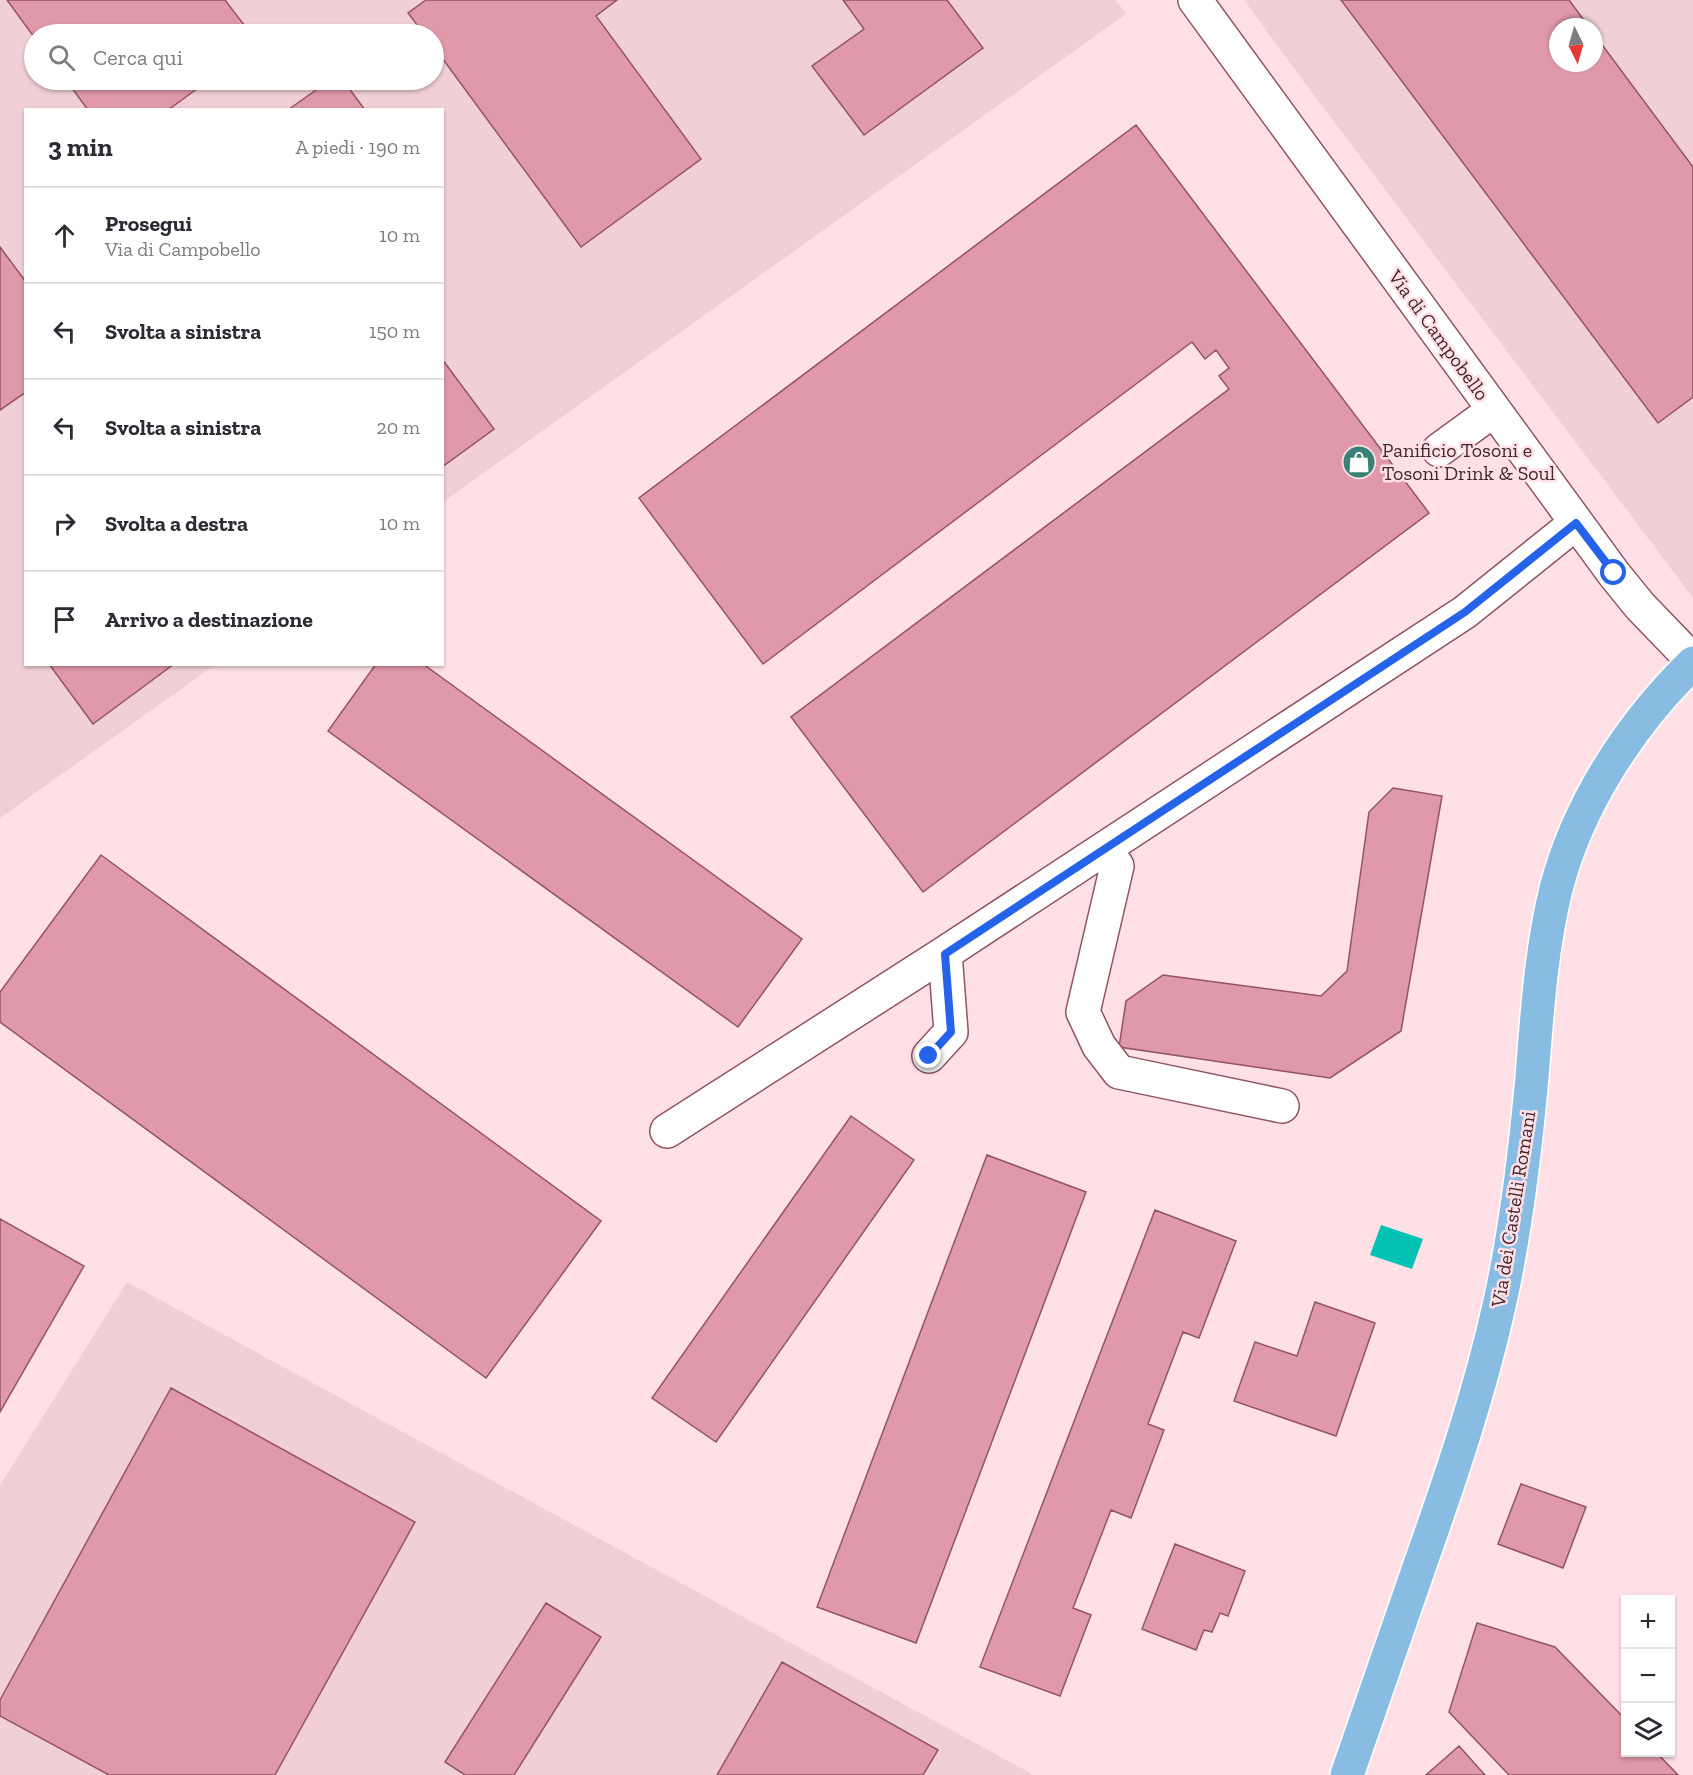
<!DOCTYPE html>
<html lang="it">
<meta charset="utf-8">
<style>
:root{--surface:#fff;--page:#f2f2f3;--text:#2b2b33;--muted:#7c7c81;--line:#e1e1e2}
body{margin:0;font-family:"Zilla Slab",serif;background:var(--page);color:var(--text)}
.controls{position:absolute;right:18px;bottom:18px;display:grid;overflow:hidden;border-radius:0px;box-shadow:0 2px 4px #0004}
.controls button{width:54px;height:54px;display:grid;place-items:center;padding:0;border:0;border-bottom:2px solid var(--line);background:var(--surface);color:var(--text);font:30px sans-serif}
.compass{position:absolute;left:1549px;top:18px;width:54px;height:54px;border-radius:50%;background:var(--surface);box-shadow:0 2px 4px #0004;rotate:175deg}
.stop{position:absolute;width:18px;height:18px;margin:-14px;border:4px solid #2563eb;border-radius:50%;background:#fff}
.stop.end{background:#2563eb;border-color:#fff;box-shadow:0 2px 6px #0008}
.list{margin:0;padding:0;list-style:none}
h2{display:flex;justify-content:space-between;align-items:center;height:78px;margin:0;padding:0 24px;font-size:26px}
h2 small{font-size:20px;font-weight:400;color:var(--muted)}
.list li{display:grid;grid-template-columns:39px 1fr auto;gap:18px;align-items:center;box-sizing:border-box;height:96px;padding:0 24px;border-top:2px solid var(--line)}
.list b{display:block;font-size:22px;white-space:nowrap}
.list p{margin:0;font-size:20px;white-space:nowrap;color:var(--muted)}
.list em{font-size:20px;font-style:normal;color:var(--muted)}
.icon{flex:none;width:33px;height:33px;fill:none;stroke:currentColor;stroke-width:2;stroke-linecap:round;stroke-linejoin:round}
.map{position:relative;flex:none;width:1693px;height:1775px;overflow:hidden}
.search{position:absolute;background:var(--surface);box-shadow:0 2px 4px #0004;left:24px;top:24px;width:420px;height:66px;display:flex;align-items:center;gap:15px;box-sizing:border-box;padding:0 21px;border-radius:33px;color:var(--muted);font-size:22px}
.panel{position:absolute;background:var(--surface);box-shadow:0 2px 4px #0004;left:24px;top:108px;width:420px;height:558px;border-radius:0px}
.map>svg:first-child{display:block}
.built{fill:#f1cfd6;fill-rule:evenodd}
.water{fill:#02c3b3}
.building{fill:#df99a9;stroke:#945464;stroke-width:1.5}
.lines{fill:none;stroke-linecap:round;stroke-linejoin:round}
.minor-casing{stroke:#925363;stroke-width:36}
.major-casing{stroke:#fff;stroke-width:36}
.minor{stroke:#fff;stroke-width:33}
.major{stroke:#88bce3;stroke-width:33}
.route{stroke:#2563eb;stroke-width:8}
.labels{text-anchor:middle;stroke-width:5;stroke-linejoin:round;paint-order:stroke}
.street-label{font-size:20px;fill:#43272e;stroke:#ffe0e6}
.poi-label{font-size:20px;fill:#43272e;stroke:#ffe0e6;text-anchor:start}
</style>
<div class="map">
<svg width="1693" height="1775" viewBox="0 0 1693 1775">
<rect width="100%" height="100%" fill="#ffe0e6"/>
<path class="built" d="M0,0H1116L1126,14L443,502L442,110H26V664L215,665L0,818ZM34,34H434V80H34Z
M1244,0H1693V598L1301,78ZM1558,27H1594V63H1558Z
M127,1282L1034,1775H0V1485Z"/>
<path class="water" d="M1381,1225L1423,1239L1412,1269L1370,1255Z"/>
<path class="building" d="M7,0H225L251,34H34V37Z
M426,0H617L596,16L701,159L581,247L434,47V34H424L408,13Z
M843,0H947L983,48L864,135L812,66L864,29Z
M1341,0H1569L1589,27H1558V63H1594V34L1693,167V397L1658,423Z
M66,80H209L168,110H88Z
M330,80H343L365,110H288Z
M1136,125L1429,513L923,892L791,717L1229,389L1219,376L1229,368L1216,350L1205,359L1192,342L763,664L639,498Z
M0,247L26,282V392L0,410Z
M442,359L494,429L442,467Z
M49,664H174L93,724Z
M376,664H423L802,939L738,1027L328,731Z
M1393,788L1442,796L1401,1031L1330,1078L1119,1047L1126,1001L1163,975L1321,996L1347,971L1369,812Z
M101,855L601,1221L486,1378L0,1022V992Z
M851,1116L914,1160L716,1442L652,1398Z
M987,1155L1086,1192L916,1643L817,1607Z
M1155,1210L1236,1241L1199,1338L1183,1332L1148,1424L1164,1430L1131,1518L1111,1510L1073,1608L1091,1615L1060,1696L980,1667Z
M0,1219L84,1266L0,1412Z
M1315,1302L1375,1323L1336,1436L1234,1401L1255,1342L1297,1356Z
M171,1388L415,1522L275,1775H109L0,1716V1700Z
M1521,1484L1586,1507L1563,1568L1498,1544Z
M1175,1544L1245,1571L1228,1616L1220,1613L1212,1632L1204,1630L1196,1650L1142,1629Z
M546,1603L601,1637L514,1775H465L445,1762Z
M1477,1623L1555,1647L1626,1720V1752H1656L1678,1775H1509L1449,1712Z
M782,1662L938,1750L923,1775H717Z
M1459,1746L1485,1775H1426Z"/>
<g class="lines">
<g class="minor-casing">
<path id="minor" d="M1195,0L1614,574L1640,606L1693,661
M1439,450L1494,410
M1105,849L1117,866L1083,1012L1099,1046L1119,1072L1282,1106
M929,1056L951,1032L945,953
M667,1131L945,953L1465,612L1576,523"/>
</g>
<g class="major-casing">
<path id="major" d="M1347,1775C1373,1702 1398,1629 1423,1556C1452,1474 1480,1391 1499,1306C1516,1231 1525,1154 1532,1077C1537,1014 1541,950 1556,889C1578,804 1631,723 1693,663"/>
</g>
<use href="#minor" class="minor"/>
<use href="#major" class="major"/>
</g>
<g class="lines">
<path class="route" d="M929,1056L951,1032L945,954L1465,612L1576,523L1614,573"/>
</g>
<defs>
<g id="shop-disc" transform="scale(1.725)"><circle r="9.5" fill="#3a8077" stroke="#ffe0e6"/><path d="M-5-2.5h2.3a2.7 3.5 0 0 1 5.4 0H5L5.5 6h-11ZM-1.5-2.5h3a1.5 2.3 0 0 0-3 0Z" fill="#fff"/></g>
</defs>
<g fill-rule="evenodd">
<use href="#shop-disc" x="1359" y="462"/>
</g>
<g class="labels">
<g class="street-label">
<text transform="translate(1439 335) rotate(54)" y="7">Via di Campobello</text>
<text transform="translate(1513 1209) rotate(-81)" y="7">Via dei Castelli Romani</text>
</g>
<g class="poi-label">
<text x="1382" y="457">Panificio Tosoni e<tspan x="1382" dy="23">Tosoni Drink &amp; Soul</tspan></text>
</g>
</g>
</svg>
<div class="controls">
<button>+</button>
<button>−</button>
<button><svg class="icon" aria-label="layers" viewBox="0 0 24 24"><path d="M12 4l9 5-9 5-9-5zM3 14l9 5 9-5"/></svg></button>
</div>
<svg class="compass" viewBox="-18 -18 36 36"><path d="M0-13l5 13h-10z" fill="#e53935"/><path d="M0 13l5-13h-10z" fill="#7c7c81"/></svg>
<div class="stop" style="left:1614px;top:573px"></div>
<div class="stop end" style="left:929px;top:1056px"></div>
<div class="search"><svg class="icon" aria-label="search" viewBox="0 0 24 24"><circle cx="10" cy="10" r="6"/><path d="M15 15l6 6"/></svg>Cerca qui</div>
<section class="panel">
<h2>3 min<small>A piedi · 190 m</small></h2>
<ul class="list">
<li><svg class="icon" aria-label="ahead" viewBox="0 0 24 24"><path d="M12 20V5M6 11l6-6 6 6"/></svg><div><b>Prosegui</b><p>Via di Campobello</p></div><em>10 m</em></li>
<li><svg class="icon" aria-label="left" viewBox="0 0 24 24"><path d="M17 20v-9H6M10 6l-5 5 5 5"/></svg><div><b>Svolta a sinistra</b></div><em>150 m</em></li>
<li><svg class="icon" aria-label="left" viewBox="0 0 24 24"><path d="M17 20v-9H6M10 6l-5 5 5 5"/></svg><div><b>Svolta a sinistra</b></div><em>20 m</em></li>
<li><svg class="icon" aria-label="right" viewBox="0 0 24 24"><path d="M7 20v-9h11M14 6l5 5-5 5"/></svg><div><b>Svolta a destra</b></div><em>10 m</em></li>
<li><svg class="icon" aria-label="arrive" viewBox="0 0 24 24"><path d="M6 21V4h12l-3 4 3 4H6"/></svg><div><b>Arrivo a destinazione</b></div></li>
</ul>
</section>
</div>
